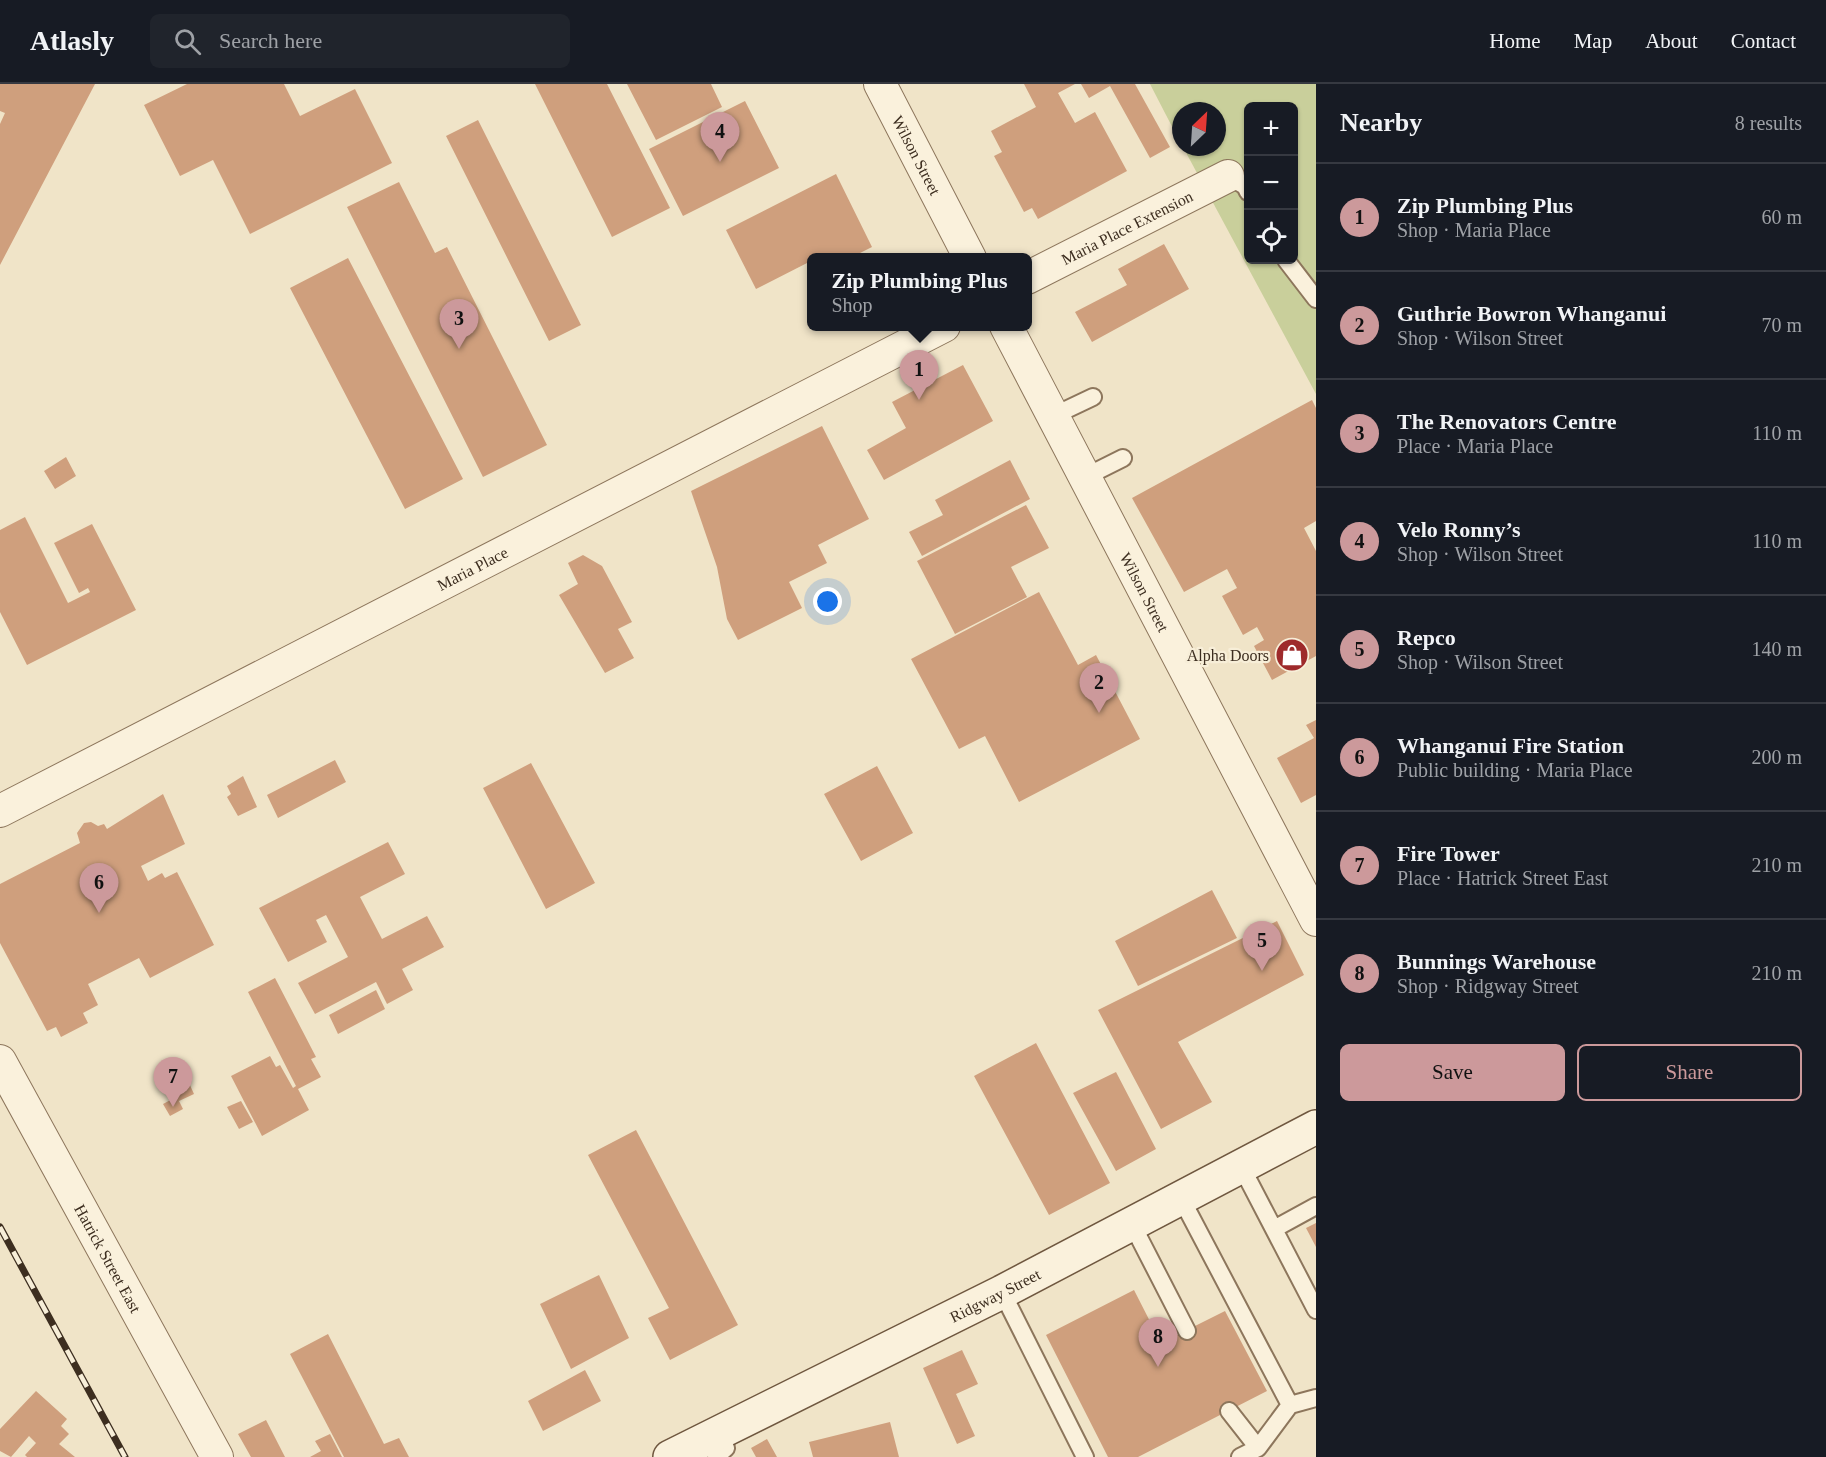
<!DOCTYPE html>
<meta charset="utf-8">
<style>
:root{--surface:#171b24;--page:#20242c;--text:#f1f3f6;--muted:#9ea1a6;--line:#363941;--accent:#cc999b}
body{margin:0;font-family:Georgia,serif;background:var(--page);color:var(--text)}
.controls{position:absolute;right:18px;top:18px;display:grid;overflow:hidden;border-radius:9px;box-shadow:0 2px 4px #0004}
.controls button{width:54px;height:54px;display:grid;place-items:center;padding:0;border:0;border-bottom:2px solid var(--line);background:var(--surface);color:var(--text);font:30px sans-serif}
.compass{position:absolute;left:1172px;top:18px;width:54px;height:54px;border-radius:50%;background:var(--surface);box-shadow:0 2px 4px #0004;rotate:25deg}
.you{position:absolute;left:828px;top:518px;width:21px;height:21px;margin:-15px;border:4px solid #fff;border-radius:50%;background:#1a73e8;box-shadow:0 0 0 9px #1a73e833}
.badge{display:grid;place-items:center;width:39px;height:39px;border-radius:50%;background:var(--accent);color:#111;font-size:20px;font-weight:700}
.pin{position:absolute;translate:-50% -50px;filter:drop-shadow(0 2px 3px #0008)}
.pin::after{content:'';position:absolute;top:32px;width:21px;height:18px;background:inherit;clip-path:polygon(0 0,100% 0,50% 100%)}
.popup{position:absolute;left:807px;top:169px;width:225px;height:78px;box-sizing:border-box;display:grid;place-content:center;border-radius:9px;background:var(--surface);filter:drop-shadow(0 2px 4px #0005);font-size:20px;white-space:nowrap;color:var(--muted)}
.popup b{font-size:22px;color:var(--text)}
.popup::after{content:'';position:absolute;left:50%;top:100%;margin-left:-12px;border:12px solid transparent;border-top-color:var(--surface)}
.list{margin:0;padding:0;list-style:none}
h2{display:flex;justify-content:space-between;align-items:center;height:78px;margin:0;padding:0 24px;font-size:26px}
h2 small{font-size:20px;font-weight:400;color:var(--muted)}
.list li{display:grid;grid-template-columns:39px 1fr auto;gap:18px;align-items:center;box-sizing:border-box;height:108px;padding:0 24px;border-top:2px solid var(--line)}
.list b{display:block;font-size:22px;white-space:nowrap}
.list p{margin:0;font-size:20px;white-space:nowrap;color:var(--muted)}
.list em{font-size:20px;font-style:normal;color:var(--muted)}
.actions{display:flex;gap:12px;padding:18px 24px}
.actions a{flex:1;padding:14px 0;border:2px solid var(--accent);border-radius:9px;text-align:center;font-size:21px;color:var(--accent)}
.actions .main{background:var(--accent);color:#111}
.icon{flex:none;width:33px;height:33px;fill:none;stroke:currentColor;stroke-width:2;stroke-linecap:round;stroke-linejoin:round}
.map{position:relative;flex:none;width:1316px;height:1373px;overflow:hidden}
header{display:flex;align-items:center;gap:36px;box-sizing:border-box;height:84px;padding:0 30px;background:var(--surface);border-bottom:2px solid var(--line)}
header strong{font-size:28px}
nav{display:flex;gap:33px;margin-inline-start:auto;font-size:21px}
.search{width:420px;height:54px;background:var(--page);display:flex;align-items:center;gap:15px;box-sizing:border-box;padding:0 21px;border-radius:9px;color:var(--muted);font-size:22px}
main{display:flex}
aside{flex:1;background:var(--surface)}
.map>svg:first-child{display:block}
.green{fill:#c9cf9b;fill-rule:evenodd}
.building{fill:#cf9f7d}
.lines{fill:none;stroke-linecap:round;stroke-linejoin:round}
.lane-casing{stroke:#8d765c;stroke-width:20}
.street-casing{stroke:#8d765c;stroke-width:34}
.secondary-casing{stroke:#6f573f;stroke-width:36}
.lane{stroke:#faf1dc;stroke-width:16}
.street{stroke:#faf1dc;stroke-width:32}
.secondary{stroke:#faf1dc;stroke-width:33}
.rail-casing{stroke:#3d2e20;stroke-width:7}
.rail{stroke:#f7eed8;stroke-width:4.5;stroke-dasharray:14;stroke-linecap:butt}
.labels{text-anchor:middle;stroke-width:4.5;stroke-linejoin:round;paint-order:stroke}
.street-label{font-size:16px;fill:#3d2e20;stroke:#f7eed8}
.poi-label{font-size:16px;fill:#3d2e20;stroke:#f7eed8;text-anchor:end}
</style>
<header>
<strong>Atlasly</strong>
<div class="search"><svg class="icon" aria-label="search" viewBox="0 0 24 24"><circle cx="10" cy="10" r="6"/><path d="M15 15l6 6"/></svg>Search here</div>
<nav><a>Home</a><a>Map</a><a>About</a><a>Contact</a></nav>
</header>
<main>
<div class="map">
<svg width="1316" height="1373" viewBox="0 0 1316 1373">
<rect width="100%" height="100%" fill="#f0e4c8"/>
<path class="green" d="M1150,0H1316V310L1183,63H1217V27H1181V60ZM1248,22H1294V176H1248Z"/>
<path class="building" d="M0,0H95L0,181V40L5,29L0,27Z
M187,0H284L300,32L355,5L392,79L250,150L213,76L180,92L144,21Z
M535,0H607L670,124L612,153Z
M627,0H711L722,23L656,56Z
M1024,0H1075L1058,9L1075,39L1095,28L1127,87L1038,135L1032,124L1024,128L994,72L1002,68L991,47L1036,23Z
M1081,0H1135L1170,63L1150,74L1110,2L1089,14Z
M745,17L779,84L683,132L649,65Z
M478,36L581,241L549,257L446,52Z
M836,90L872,163L850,174H831L828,169L811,174V177L756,205L726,146Z
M399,98L435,169L447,163L547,361L483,393L347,123Z
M1164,160L1189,205L1092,258L1075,228L1127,201L1118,185Z
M348,174L463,395L405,425L290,204Z
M963,281L993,337L884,396L867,366L906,344L892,318Z
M1312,316L1316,324V437L1304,444L1316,467V572L1272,596L1254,562L1264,556L1257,543L1243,551L1222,512L1237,504L1227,485L1184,508L1132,414Z
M822,342L869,435L818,461L827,479L789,498L802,524L738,556L727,535L717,483L691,407Z
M66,373L76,392L55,405L44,387Z
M1010,376L1030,415L922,472L909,448L943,431L935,416Z
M1026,421L1049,464L1011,483L1027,513L955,550L917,477Z
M25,433L68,519L90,508L88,504L79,509L54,459L92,440L136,526L27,581L0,528V446Z
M583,471L602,482L632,538L618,545L634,574L605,589L559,511L578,500L568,479Z
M1039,508L1078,581L1096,571L1140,655L1019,718L985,652L959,665L911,575Z
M1316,636V711L1301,719L1277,674L1314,654L1306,641Z
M335,676L346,698L278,734L267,711Z
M531,679L595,799L546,825L483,704Z
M877,682L913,749L861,777L824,710Z
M243,692L257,723L238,732L227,713L231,710L227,702Z
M163,710L185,760L141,782L148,797L162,789L165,794L177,788L214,861L150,894L139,874L88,900L98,921L83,929L88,939L61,953L56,943L47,947L0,859V800L80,759L77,749L84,739L91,738L98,742L104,740L107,745Z
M388,758L405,790L360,813L382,855L427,832L444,863L402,885L413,906L387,920L376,898L315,930L298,899L348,873L326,831L316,836L327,858L288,878L259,824Z
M1212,806L1237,854L1138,902L1115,857Z
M1277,837L1304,891L1178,958L1212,1018L1161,1045L1098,926Z
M275,894L316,973L311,975L321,993L298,1005L309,1026L262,1052L231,992L270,972L276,983L280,981L293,1004L296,1002L248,908Z
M376,906L385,925L338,950L329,931Z
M1036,959L1110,1099L1049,1131L974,992Z
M184,988L194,1010L179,1017L183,1025L170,1032L163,1020L176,1013L168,996Z
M1116,988L1156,1065L1116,1087L1073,1009Z
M241,1017L253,1038L239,1045L227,1023Z
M636,1046L738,1241L670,1276L648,1234L669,1224L588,1071Z
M1316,1139V1163L1306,1144Z
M599,1191L629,1254L571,1285L540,1220Z
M1134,1206L1161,1259L1225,1227L1267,1307L1138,1373H1108L1046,1251Z
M328,1250L384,1360L399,1354L409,1373H344L290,1270Z
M962,1266L978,1300L956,1310L975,1352L957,1360L923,1284Z
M585,1286L601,1317L543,1347L528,1317Z
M36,1307L67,1335L61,1342L69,1350L59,1360L75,1373H27L25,1371L36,1359L29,1352L11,1373L0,1367V1345Z
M266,1336L285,1373H251L238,1350Z
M890,1338L899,1373H813L809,1358Z
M330,1350L342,1373H310L321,1367L315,1357Z
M767,1355L777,1373H756L751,1364Z"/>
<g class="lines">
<g class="lane-casing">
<path id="lane" d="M1228,92L1245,102L1248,108
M1286,176L1316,215
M1053,332L1093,313
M1085,393L1123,374
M1241,1082L1316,1226
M1181,1114L1290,1321L1258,1364L1240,1373
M1132,1140L1187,1247
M1274,1145L1316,1122
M1002,1208L1085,1373
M1290,1321L1316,1314
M1229,1327L1258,1364
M716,1373L726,1364L717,1349"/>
</g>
<g class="street-casing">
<g id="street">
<path id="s1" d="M880,0L970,174"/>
<path id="s2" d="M1027,194L1228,92"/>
<path id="s3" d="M1006,242L1316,836"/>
<path id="s4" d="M0,727L944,242"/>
<path id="s5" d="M0,977L217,1373"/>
</g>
</g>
<g class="secondary-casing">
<g id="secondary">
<path id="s6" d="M670,1373L1002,1208L1316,1043"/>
</g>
</g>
<use href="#lane" class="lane"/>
<use href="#street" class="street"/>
<use href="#secondary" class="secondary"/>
<g class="rail-casing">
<path id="rail" d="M0,1143L125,1373"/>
</g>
<use href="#rail" class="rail"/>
</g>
<defs>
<g id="shop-disc" transform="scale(1.725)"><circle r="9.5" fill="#9e2a2b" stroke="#f7eed8"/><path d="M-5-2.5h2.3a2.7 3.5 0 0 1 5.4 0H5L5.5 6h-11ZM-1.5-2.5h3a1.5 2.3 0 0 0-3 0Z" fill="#fff"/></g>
</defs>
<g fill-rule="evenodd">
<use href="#shop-disc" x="1292" y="571"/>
</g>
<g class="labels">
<g class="street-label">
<text dy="6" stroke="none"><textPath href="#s1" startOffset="80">Wilson Street</textPath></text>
<text dy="6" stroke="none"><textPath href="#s2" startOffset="112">Maria Place Extension</textPath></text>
<text dy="6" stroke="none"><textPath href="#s4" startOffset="531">Maria Place</textPath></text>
<text dy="6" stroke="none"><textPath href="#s3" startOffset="300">Wilson Street</textPath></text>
<text dy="6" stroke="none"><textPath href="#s5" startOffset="225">Hatrick Street East</textPath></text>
<text dy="6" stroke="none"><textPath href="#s6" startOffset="363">Ridgway Street</textPath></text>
</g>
<g class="poi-label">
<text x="1269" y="577">Alpha Doors</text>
</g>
</g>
</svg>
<div class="controls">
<button>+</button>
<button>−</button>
<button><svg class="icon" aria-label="locate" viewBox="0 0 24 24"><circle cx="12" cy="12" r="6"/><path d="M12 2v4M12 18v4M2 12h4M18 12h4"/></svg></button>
</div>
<svg class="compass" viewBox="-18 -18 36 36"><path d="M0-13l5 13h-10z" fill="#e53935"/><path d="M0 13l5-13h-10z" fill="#9ea1a6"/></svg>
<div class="you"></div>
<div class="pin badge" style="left:919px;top:316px">1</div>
<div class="popup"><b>Zip Plumbing Plus</b>Shop</div>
<div class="pin badge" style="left:1099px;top:629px">2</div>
<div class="pin badge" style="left:459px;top:265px">3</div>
<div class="pin badge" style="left:720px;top:78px">4</div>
<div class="pin badge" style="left:1262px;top:887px">5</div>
<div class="pin badge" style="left:99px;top:829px">6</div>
<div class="pin badge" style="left:173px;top:1023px">7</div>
<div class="pin badge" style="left:1158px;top:1283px">8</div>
</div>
<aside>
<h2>Nearby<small>8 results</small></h2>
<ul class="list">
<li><span class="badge">1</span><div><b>Zip Plumbing Plus</b><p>Shop · Maria Place</p></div><em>60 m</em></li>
<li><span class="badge">2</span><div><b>Guthrie Bowron Whanganui</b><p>Shop · Wilson Street</p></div><em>70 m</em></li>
<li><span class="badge">3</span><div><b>The Renovators Centre</b><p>Place · Maria Place</p></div><em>110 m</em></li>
<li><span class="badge">4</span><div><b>Velo Ronny’s</b><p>Shop · Wilson Street</p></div><em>110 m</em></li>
<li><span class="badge">5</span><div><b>Repco</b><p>Shop · Wilson Street</p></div><em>140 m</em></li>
<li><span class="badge">6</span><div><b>Whanganui Fire Station</b><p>Public building · Maria Place</p></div><em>200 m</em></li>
<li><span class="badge">7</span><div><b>Fire Tower</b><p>Place · Hatrick Street East</p></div><em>210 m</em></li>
<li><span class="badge">8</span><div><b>Bunnings Warehouse</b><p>Shop · Ridgway Street</p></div><em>210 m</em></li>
</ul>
<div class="actions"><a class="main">Save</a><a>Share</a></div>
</aside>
</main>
